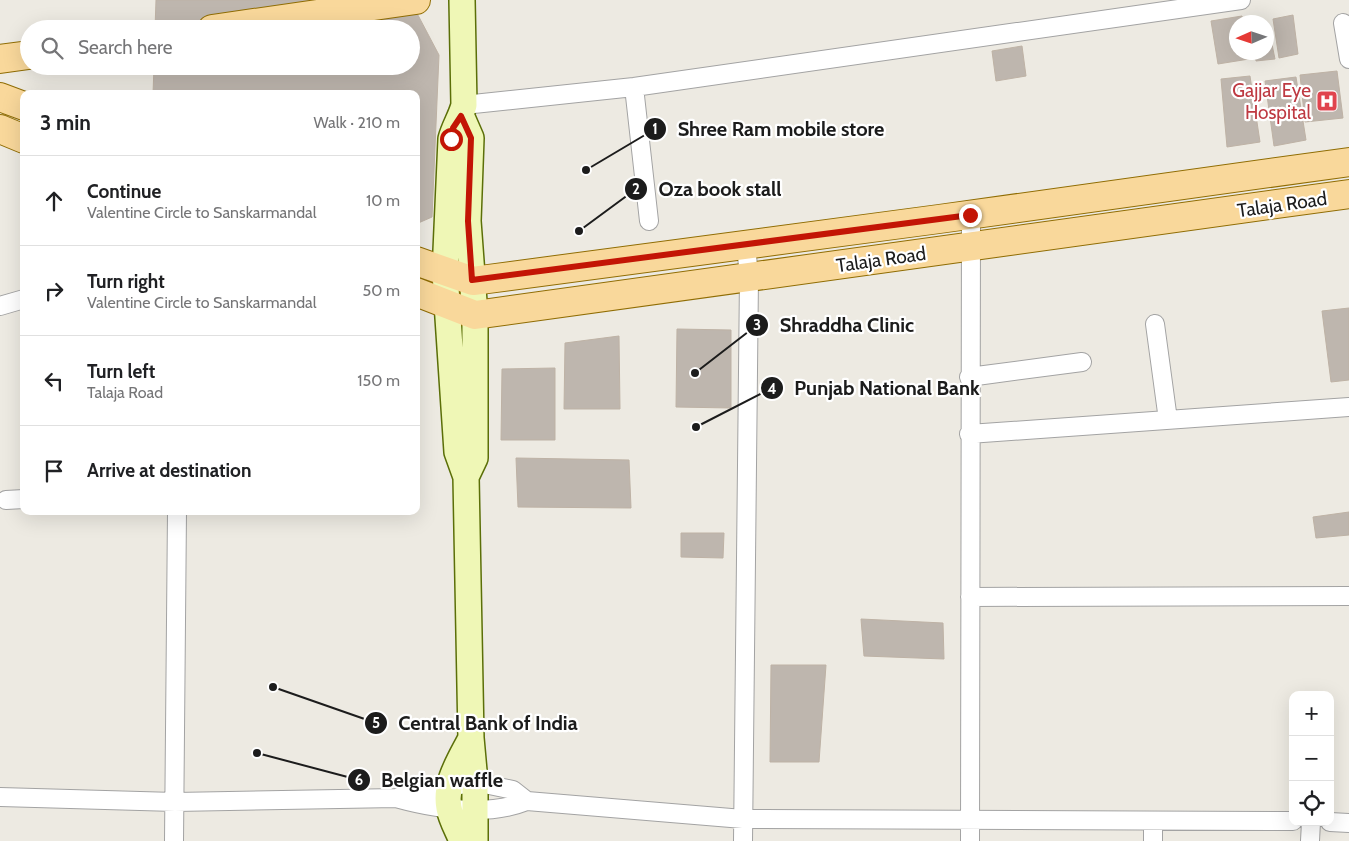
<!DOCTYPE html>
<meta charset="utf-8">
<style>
:root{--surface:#fff;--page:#f6f6f6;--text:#202124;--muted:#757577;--line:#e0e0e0}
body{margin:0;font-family:Cabin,sans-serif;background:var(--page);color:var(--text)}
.controls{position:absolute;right:15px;bottom:15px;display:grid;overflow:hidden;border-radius:10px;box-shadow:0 5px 20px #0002}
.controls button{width:45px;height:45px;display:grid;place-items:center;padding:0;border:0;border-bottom:1px solid var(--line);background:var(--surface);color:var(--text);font:25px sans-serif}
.compass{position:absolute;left:1229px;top:15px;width:45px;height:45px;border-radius:50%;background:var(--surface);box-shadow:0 5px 20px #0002;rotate:267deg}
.stop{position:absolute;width:15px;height:15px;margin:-11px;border:4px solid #c31505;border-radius:50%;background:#fff}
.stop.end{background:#c31505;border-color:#fff;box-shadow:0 1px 5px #0008}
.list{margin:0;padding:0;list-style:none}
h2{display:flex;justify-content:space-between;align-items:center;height:65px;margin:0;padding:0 20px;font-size:21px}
h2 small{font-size:16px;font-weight:400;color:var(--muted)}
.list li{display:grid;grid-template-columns:32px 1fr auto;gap:15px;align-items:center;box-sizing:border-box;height:90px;padding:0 20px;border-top:1px solid var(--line)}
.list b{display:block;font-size:19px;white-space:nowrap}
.list p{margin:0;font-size:16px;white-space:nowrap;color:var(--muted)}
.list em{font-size:16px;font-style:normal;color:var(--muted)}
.icon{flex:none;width:28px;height:28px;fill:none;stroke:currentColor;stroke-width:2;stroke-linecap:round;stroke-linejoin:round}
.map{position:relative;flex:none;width:1349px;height:841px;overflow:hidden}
.search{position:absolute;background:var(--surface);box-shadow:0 5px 20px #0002;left:20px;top:20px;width:400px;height:55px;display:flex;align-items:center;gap:12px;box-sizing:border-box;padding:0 18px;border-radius:28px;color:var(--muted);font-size:19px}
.panel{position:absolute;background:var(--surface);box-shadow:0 5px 20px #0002;left:20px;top:90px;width:400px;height:425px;border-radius:10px}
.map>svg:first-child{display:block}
.building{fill:#beb6ae;stroke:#beb2a5}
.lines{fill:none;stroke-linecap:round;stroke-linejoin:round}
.minor-casing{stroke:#a3a3a3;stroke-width:20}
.secondary-casing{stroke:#5b6f08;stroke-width:28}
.primary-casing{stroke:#906d04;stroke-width:30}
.minor{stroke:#fff;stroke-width:18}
.secondary{stroke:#eff7b6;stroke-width:25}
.primary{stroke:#f9d89b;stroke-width:28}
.route{stroke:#c31505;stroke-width:6}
.labels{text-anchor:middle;stroke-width:4.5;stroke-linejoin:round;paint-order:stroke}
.health-label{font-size:19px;fill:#be3a42;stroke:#fff;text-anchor:end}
.street-label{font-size:19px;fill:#1c1c1c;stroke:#fff}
.leader{fill:none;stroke:#1c1c1c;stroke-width:2}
.callout-dot{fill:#1c1c1c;stroke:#fff;stroke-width:2}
.mark-label{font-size:15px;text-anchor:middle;font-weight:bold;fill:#fff}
.callout-label{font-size:20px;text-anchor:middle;font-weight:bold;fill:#1c1c1c;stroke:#fff;stroke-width:4.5;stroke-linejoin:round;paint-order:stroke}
</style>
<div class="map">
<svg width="1349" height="841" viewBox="0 0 1349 841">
<rect width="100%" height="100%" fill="#edeae2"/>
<path class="building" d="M156,0H410L439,55L432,217L416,224V94H153L154,66H411V29H155Z
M1293,15L1298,54L1279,58L1273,19Z
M1242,16L1243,22H1236V52H1248L1249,59L1218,64L1211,21Z
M1266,25H1268L1275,59L1256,61L1255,52H1266Z
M1022,46L1026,76L996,81L992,51Z
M1337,71L1343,118L1305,122L1300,75Z
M1250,76L1260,142L1227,147L1221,79Z
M1296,77L1306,140L1274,146L1265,81Z
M1349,308V380L1331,382L1322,311Z
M677,329L731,330V408L676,407Z
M619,336L620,409H564L565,343Z
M555,368V440H501L502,369Z
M516,458L629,460L631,508L518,507Z
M1349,512V535L1316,538L1313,517Z
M681,533H724L723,558L681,557Z
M861,619L943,623L944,659L864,656Z
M771,665H826L819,762H770Z"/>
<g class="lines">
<g class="minor-casing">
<path id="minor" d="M1343,23L1349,59
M634,87L649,221
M464,105L634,87L1241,0
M0,306L24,299
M1155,324L1168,420
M969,377L1082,362
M969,434L1349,407
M6,500L24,499
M970,597L1349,596
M0,797L175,802L396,798L475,782L513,790L527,801
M396,798C436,809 487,817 527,801L743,819L1293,821
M1330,822L1349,823
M174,841L177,511
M743,841L749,277L746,245
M970,841L971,215
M1153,841V821
M1310,841L1311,822"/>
</g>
<g class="secondary-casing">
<path id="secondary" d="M462,0L464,105C461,117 454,127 451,139L445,273L457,452L466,477L471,738L475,782V841
M461,115L471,138L468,221L475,315V458L466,477
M462,841C458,831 451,819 449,808C444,783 460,760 471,738"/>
</g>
<g class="primary-casing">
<path id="primary" d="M212,29L416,0
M0,59L29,55
M0,97L24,106
M0,129L24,139
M416,261L473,281L939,219L1349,162
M416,292L475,315L1349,194"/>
</g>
<use href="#minor" class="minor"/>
<use href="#secondary" class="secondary"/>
<use href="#primary" class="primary"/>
</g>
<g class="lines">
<path class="route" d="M451,139L453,128L461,116L471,138L468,221L472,280L970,215"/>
</g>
<defs>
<g id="hospital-square" transform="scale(1.125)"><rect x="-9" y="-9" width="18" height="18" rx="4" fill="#e0444e" stroke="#fff"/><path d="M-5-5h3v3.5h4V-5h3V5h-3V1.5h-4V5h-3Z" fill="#fff"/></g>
</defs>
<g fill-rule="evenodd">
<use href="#hospital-square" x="1327" y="101"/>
</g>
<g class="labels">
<g class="health-label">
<text x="1311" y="97">Gajjar Eye<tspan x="1311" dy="22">Hospital</tspan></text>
</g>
<g class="street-label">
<text transform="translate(1282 204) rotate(-8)" y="7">Talaja Road</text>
<text transform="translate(881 259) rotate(-8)" y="7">Talaja Road</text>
</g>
</g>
<path class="leader" d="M586 170L655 129M579 231L636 189M695 373L757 325M696 427L772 388M273 687L376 723M257 753L359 780"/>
<g class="callout-dot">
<circle cx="586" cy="170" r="5"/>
<circle cx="579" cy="231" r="5"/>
<circle cx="695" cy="373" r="5"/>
<circle cx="696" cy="427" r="5"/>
<circle cx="273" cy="687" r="5"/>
<circle cx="257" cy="753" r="5"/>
<circle cx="655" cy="129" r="12"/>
<circle cx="636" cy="189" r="12"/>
<circle cx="757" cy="325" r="12"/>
<circle cx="772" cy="388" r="12"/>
<circle cx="376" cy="723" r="12"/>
<circle cx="359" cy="780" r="12"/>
</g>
<g class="mark-label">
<text x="655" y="134">1</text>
<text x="636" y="194">2</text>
<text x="757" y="330">3</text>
<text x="772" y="394">4</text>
<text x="376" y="728">5</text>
<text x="359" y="785">6</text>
</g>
<g class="callout-label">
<text x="781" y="136">Shree Ram mobile store</text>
<text x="720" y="196">Oza book stall</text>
<text x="847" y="332">Shraddha Clinic</text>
<text x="887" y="395">Punjab National Bank</text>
<text x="488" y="730">Central Bank of India</text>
<text x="442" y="787">Belgian waffle</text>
</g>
</svg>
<div class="controls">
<button>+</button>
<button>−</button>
<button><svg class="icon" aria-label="locate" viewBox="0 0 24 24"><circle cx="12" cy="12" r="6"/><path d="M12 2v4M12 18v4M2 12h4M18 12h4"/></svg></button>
</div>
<svg class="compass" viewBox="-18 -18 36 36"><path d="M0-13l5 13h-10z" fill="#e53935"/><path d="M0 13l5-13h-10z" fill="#757577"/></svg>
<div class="stop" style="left:451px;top:139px"></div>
<div class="stop end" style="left:970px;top:215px"></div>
<div class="search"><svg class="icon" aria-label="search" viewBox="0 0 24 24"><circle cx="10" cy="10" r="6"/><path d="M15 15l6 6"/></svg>Search here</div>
<section class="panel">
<h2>3 min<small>Walk · 210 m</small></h2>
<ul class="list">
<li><svg class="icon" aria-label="ahead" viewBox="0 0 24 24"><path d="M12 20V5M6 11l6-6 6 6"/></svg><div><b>Continue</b><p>Valentine Circle to Sanskarmandal</p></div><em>10 m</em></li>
<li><svg class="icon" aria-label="right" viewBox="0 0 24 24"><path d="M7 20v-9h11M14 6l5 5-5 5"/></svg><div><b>Turn right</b><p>Valentine Circle to Sanskarmandal</p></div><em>50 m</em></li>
<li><svg class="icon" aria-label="left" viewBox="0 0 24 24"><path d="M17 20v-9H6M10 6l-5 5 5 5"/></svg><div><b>Turn left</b><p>Talaja Road</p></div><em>150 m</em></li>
<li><svg class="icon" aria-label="arrive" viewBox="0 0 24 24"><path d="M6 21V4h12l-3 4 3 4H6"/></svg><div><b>Arrive at destination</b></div></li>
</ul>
</section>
</div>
